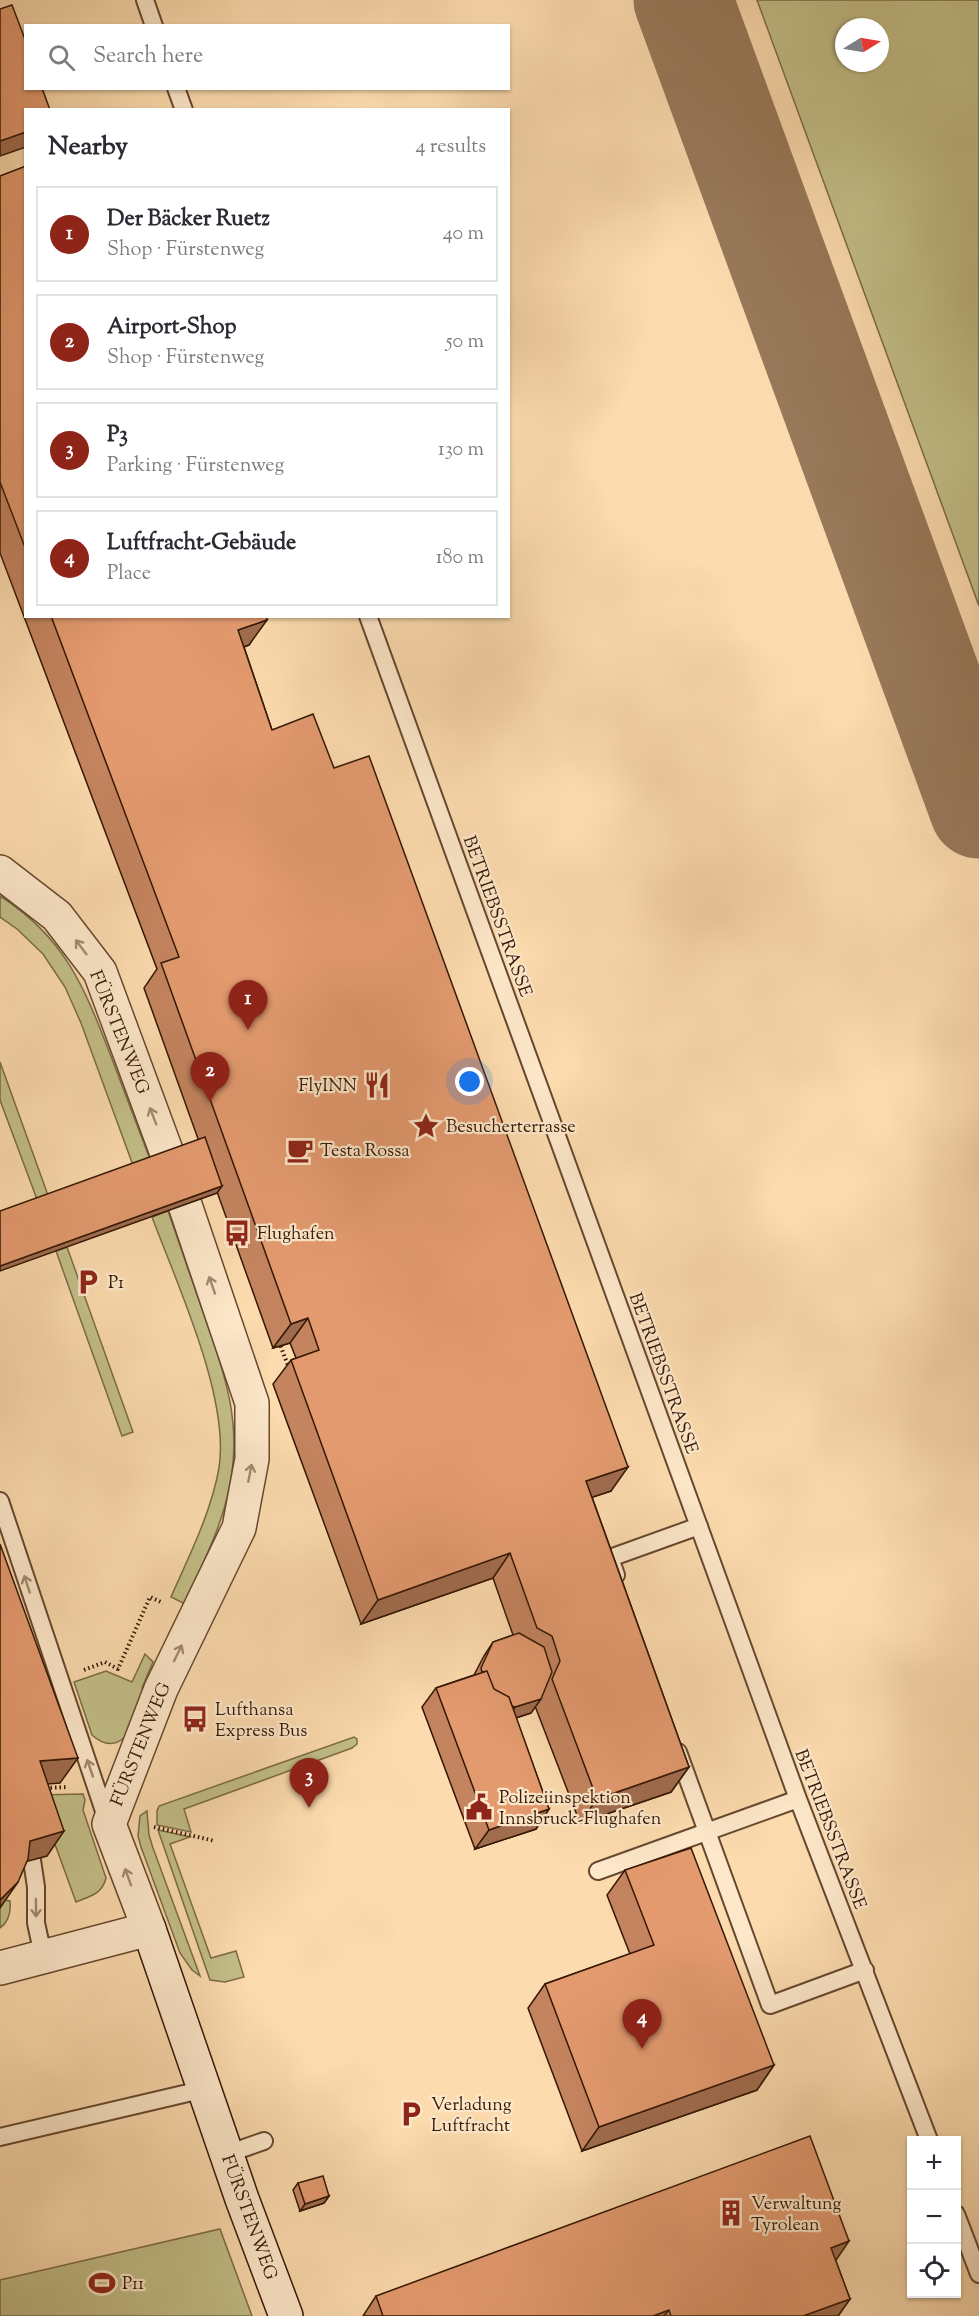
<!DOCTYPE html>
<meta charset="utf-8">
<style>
:root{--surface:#fff;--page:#f7f7f7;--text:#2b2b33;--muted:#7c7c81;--line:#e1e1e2;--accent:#8f2418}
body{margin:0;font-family:"Sorts Mill Goudy",serif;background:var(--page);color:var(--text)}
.controls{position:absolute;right:18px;bottom:18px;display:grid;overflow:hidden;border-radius:0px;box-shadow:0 2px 4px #0004}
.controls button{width:54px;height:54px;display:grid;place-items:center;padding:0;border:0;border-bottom:2px solid var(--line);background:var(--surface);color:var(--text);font:30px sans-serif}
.compass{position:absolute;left:835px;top:18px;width:54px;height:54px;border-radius:50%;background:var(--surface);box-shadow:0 2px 4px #0004;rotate:79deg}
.you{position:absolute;left:470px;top:1082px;width:21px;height:21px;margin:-15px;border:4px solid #fff;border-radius:50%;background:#1a73e8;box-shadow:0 0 0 9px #1a73e833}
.badge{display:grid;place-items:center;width:39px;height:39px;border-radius:50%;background:var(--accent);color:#fff;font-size:20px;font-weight:700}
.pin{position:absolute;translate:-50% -50px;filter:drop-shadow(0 2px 3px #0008)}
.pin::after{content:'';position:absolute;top:32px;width:21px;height:18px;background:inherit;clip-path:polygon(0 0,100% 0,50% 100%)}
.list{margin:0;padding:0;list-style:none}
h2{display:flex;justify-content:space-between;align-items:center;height:78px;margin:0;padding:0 24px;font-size:26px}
h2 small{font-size:20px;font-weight:400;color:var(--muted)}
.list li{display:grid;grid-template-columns:39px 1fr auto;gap:18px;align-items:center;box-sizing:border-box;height:96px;margin:0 12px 12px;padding:0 12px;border:2px solid var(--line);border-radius:0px}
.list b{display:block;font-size:22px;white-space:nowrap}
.list p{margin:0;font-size:20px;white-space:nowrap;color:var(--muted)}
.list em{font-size:20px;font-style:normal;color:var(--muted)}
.icon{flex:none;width:33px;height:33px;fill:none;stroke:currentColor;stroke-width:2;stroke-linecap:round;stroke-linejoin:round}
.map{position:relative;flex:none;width:979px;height:2316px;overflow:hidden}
.search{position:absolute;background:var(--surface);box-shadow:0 2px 4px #0004;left:24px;top:24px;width:486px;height:66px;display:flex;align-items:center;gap:15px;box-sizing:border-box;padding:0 21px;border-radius:0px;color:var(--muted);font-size:22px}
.panel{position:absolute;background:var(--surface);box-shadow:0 2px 4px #0004;left:24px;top:108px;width:486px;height:510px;border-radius:0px}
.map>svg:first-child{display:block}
.green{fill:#c3bf88;stroke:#7c6b46;stroke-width:1.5;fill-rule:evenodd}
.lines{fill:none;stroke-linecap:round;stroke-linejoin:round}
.taxiway{stroke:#98795a;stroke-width:99}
.lane-casing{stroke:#66482f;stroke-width:20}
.street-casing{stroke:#66482f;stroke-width:36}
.secondary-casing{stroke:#341705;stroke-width:36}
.path{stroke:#341705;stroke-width:4;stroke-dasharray:1.5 3;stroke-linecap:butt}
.lane{stroke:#fde8ca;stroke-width:16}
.street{stroke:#fde8ca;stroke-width:33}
.secondary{stroke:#fde8ca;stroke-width:33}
.wall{fill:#c4845f;stroke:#341705;stroke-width:1.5}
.shaded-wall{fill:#a06c4e;stroke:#341705;stroke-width:1.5}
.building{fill:#e49a6f;stroke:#341705;stroke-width:1.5}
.oneway{stroke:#a38a71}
.labels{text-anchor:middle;stroke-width:4.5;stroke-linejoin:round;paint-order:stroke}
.street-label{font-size:18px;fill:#341705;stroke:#fde8ca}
.poi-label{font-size:18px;fill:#341705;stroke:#fde8ca;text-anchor:start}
</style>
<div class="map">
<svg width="979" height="2316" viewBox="0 0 979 2316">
<rect width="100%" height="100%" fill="#fcdbae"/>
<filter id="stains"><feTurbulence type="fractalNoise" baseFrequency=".00333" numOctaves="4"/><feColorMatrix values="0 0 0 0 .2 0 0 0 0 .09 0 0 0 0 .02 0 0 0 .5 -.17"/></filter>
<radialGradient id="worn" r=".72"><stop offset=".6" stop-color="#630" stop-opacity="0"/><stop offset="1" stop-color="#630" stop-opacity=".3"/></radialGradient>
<path class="green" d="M757,0H979V606ZM844,27H880V63H844Z
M0,896C66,938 85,989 112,1059C125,1093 138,1128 151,1162L134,1168L81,1023L65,987L43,954L17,929L0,917Z
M0,1062L49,1198L38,1202L0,1100Z
M168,1211C180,1246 192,1280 204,1315C225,1375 243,1424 229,1489C221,1529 201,1566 185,1604L171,1597C189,1556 211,1513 219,1468C230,1398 177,1284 152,1217Z
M67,1247L133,1432L122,1436L56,1251Z
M145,1654L153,1662L142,1688L145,1690L125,1737C114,1747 103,1745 92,1735L74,1682L106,1671L132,1682Z
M354,1737L357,1739V1744L352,1748L184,1809L191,1832L157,1825V1811L159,1806Z
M83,1794L85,1800L83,1810L106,1878C102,1894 91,1896 76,1902L37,1795Z
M147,1811L149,1835L153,1848L200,1976L192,1970L180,1953L141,1847L138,1836L140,1816Z
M158,1830L190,1837L170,1844L211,1958L236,1951L244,1977L225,1982L210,1980Z
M4,1900L10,1901C11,1912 9,1922 0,1928V1908Z
M220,2229L252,2316H0V2280Z"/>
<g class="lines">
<path class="taxiway" d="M683,0L979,809"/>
<g class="lane-casing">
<path id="lane" d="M145,0L154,26
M176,88L184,110
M368,616L798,1799L929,2140
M0,1501L107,1820
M616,1575L610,1558L699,1526
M678,1752L770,2005L865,1970
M32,1860L36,1887V1923L43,1955
M598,1871L798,1799
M0,2137L205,2089
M227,2154L264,2141
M956,2214L979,2274"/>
</g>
<g class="street-casing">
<path id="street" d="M0,872L57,916L100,972L168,1156
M0,1968L149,1929L109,1824L161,1689L239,1528L252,1459V1403L185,1205"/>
</g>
<g class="secondary-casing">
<path id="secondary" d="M149,1929L242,2199L286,2316"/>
</g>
<path class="path" d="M279,1342L289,1368
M84,1670L105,1662L118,1669L150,1597L163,1603
M46,1788L68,1787
M154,1827L215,1841"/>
<use href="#lane" class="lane"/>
<use href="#street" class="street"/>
<use href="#secondary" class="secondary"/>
</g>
<path class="wall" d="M26,166V616H266L249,645L244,647L272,730L611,1491L592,1497L689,1767L671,1792L580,1823L535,1706L531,1713L516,1718L549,1809L536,1829L475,1849L422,1707L436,1688L474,1675L484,1656L493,1642L513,1635L493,1578L361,1624L273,1384L291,1360L296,1358L290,1343L273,1348L144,988L157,969L0,553V176Z
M625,1870L774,2065L757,2090L582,2151L528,2008L545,1984L630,1954L607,1895Z
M298,2183L329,2196L324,2203L300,2211L293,2190Z
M836,2261L850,2299L838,2316H363L376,2296Z"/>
<path class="shaded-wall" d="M26,132V147L0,156V141Z
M267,620L249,645L221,655L238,630Z
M222,1186L217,1193L0,1271V1266Z
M308,1318L290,1343L273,1348L291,1324Z
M628,1467L611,1491L569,1505L586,1481Z
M510,1553L493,1578L361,1624L378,1600Z
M541,1699L531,1713L506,1721L515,1707Z
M78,1758L60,1783L23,1786L40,1761Z
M689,1767L671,1792L580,1823L597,1799Z
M549,1809L536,1829L475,1849L489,1830Z
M64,1831L47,1856L13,1865L30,1841Z
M18,1882L0,1908V1900Z
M774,2065L757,2090L582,2151L599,2127Z
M329,2196L324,2203L300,2211L305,2204Z
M849,2241L832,2266L831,2248Z
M850,2299L838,2316H803Z
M669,2310L664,2316H653Z"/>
<path class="building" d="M12,5L26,42V88H42L50,110H26V132L0,141V9Z
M26,166V550L0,482V176Z
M51,616H266L267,620L238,630L272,730L313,714L334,768L369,756L628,1467L586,1481L689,1767L597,1799L552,1679L560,1661L552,1636L537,1628L510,1553L378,1600L291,1360L319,1350L308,1318L291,1324L161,963L179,957Z
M205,1137L222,1186L0,1266V1211Z
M0,1544L78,1758L40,1761L64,1831L30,1841L28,1859L18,1882L0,1900Z
M519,1633L544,1647L552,1672L541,1699L515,1707L512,1706L509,1697L494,1689L487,1671L482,1672L481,1668L493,1642Z
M487,1671L494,1689L509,1697L549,1809L489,1830L436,1688Z
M691,1848L774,2065L599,2127L545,1984L654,1945L625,1870Z
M810,2136L849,2241L831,2248L850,2299L803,2316H671L669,2310L653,2316H383L376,2296Z
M323,2176L329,2196L305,2204L298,2183Z"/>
<defs><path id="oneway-shaft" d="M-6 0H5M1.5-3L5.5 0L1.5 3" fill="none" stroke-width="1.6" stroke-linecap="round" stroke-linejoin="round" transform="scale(1.5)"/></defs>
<g class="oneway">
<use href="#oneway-shaft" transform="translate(81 947) rotate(-127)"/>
<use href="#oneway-shaft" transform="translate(153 1116) rotate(-111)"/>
<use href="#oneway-shaft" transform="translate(212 1285) rotate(-109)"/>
<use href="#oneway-shaft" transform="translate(250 1473) rotate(-79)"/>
<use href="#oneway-shaft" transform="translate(27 1584) rotate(-108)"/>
<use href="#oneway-shaft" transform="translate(178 1653) rotate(-64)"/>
<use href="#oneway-shaft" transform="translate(90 1768) rotate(-109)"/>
<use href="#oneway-shaft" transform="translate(128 1877) rotate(-110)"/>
<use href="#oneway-shaft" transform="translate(36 1908) rotate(89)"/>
</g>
<defs>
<g id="restaurant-bare" transform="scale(2.07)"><path d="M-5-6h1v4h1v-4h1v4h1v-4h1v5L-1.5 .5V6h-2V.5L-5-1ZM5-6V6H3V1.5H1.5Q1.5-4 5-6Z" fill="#8f2418" stroke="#fde8ca" stroke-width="2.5" paint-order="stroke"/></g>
<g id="sight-bare" transform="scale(2.07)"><path d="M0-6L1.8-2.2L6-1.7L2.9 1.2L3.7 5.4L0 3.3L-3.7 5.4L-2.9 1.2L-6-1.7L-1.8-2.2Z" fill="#8f2418" stroke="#fde8ca" stroke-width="2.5" paint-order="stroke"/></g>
<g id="cafe-bare" transform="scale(2.07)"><path d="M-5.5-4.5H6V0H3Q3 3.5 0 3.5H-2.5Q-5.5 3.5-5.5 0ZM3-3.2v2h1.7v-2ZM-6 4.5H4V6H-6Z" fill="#8f2418" stroke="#fde8ca" stroke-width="2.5" paint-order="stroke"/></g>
<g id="bus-bare" transform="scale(2.07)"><path d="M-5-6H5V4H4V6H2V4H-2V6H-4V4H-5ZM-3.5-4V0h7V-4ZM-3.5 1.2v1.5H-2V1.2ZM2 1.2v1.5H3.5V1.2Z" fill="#8f2418" stroke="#fde8ca" stroke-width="2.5" paint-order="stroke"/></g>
<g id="parking-bare" transform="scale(2.07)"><path d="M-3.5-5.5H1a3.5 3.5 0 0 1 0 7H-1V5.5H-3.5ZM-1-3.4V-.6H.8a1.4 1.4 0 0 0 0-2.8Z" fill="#8f2418" stroke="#fde8ca" stroke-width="2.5" paint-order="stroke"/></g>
<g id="civic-bare" transform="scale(2.07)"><path d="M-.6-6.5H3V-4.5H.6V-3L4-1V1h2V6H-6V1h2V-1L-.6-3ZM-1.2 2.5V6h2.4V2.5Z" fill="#8f2418" stroke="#fde8ca" stroke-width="2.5" paint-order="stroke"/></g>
<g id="building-bare" transform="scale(2.07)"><path d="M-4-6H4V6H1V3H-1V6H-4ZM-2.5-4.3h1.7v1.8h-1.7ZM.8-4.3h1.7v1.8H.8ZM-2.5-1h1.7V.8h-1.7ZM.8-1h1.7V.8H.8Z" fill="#8f2418" stroke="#fde8ca" stroke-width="2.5" paint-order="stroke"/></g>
<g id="stadium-bare" transform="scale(2.07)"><path d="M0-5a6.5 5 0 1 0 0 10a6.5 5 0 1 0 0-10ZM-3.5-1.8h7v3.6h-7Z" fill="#8f2418" stroke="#fde8ca" stroke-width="2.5" paint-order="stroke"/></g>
</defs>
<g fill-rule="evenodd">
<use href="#restaurant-bare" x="377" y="1085"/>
<use href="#sight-bare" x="426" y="1126"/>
<use href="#cafe-bare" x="300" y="1150"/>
<use href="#bus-bare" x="237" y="1233"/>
<use href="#parking-bare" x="88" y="1282"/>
<use href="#bus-bare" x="195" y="1719"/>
<use href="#civic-bare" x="479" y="1807"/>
<use href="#parking-bare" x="411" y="2114"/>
<use href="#building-bare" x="731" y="2213"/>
<use href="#stadium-bare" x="102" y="2283"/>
</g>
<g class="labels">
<g class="street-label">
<text transform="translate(498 916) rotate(70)" y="6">BETRIEBSSTRASSE</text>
<text transform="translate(120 1032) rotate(68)" y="6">FÜRSTENWEG</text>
<text transform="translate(664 1373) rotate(70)" y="6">BETRIEBSSTRASSE</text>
<text transform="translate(140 1744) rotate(-68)" y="6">FÜRSTENWEG</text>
<text transform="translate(831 1829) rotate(69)" y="6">BETRIEBSSTRASSE</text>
<text transform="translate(250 2217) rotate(70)" y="6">FÜRSTENWEG</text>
</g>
<g class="poi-label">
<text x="357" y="1091" text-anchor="end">FlyINN</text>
<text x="446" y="1132">Besucherterrasse</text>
<text x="320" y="1156">Testa Rossa</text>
<text x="257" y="1239">Flughafen</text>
<text x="108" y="1288">P1</text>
<text x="215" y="1715">Lufthansa<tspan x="215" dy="21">Express Bus</tspan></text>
<text x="499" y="1803">Polizeiinspektion<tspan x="499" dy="21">Innsbruck-Flughafen</tspan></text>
<text x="431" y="2110">Verladung<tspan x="431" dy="21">Luftfracht</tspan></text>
<text x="751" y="2209">Verwaltung<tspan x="751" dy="21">Tyrolean</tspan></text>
<text x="122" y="2289">P11</text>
</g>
</g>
<rect width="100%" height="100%" filter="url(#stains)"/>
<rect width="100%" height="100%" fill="url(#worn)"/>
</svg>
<div class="controls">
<button>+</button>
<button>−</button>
<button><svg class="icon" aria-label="locate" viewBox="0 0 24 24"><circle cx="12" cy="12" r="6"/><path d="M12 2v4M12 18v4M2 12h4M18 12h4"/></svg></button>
</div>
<svg class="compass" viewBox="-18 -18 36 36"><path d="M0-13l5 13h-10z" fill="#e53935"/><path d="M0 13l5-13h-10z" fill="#7c7c81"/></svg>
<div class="you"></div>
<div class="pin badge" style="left:248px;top:1030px">1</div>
<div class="pin badge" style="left:210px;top:1102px">2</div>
<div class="pin badge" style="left:309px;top:1808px">3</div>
<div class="pin badge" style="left:642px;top:2049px">4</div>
<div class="search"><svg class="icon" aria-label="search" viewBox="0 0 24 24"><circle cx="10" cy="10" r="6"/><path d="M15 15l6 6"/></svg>Search here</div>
<section class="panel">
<h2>Nearby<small>4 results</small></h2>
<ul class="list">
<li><span class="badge">1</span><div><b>Der Bäcker Ruetz</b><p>Shop · Fürstenweg</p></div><em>40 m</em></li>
<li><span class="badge">2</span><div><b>Airport-Shop</b><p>Shop · Fürstenweg</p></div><em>50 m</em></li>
<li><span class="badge">3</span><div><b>P3</b><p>Parking · Fürstenweg</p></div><em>130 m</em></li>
<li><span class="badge">4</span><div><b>Luftfracht-Gebäude</b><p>Place</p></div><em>180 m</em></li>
</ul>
</section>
</div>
